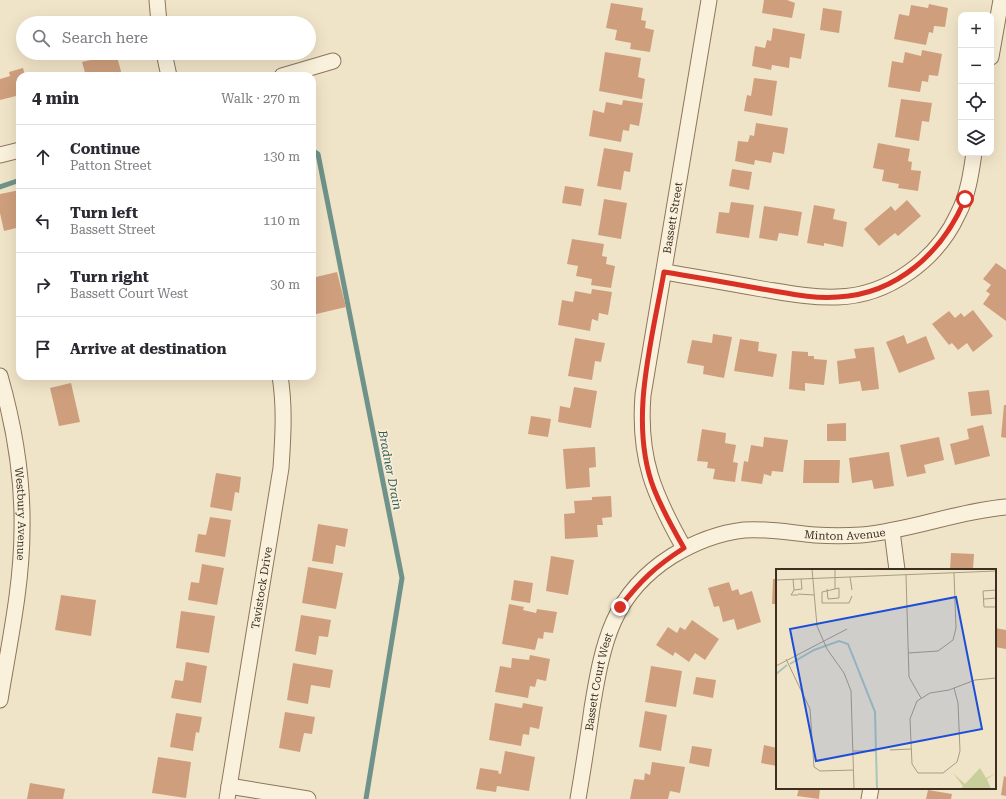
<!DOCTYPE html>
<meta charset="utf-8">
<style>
:root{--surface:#fff;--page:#f7f7f7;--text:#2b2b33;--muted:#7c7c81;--line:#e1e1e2}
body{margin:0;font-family:"Roboto Serif",serif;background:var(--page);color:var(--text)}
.controls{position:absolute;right:12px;top:12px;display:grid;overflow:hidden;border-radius:8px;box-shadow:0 4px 16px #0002}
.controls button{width:36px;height:36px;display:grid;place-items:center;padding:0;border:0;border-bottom:1px solid var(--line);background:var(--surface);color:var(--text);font:20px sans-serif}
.stop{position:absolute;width:12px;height:12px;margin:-9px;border:3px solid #d93025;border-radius:50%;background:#fff}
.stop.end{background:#d93025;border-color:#fff;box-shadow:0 1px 4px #0008}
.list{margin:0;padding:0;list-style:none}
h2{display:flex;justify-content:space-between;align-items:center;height:52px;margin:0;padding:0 16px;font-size:17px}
h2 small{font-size:13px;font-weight:400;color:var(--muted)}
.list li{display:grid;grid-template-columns:26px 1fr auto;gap:12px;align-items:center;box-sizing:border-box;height:64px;padding:0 16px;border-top:1px solid var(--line)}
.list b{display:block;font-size:15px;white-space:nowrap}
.list p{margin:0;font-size:13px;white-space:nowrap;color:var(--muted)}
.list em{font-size:13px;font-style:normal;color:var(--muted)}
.icon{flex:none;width:22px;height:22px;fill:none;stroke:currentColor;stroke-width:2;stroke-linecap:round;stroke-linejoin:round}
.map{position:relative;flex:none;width:1006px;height:799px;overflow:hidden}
.search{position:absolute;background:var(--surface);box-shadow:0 4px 16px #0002;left:16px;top:16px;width:300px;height:44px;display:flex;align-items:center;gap:10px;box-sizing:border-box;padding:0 14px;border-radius:22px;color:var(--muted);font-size:15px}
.panel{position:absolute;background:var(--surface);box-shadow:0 4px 16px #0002;left:16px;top:72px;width:300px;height:308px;border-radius:12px}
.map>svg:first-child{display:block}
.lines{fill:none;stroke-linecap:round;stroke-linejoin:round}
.stream{stroke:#6f938a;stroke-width:5}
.building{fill:#cf9f7d}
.street-casing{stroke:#8d765c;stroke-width:17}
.street{stroke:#faf1dc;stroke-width:15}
.route{stroke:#d93025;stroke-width:5}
.labels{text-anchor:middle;stroke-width:3.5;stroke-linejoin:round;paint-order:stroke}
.street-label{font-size:11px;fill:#3d2e20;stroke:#f7eed8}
.water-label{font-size:12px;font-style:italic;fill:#2f5d5a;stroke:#f7eed8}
.inset-river{fill:none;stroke:#a9c4bc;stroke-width:2}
.inset-road{fill:none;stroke:#a89b85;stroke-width:1}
.view{fill:#1d4ed8;fill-opacity:0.15;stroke:#1d4ed8;stroke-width:2}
.inset-edge{fill:none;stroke:#3d2e20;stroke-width:2}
</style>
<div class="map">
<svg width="1006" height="799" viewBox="0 0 1006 799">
<rect width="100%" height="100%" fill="#f0e4c8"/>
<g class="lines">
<path class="stream" d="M312,150L318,154L402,578L366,799
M0,187L20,180"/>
</g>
<path class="building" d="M764,0H787L795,3L792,18L762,13Z
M611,3L643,8L641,20L646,21L645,28L654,30L650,52L630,49L631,43L615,40L617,30L606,28Z
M929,4L948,8L945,27L934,26L933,33L929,32L926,45L894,39L899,14L909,16L911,5L928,8Z
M823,8L842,11L839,33L820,30Z
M773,28L805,34L801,59L790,57L789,68L772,65L771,70L752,66L755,46L765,48L767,40L771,41Z
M922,50L942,54L938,76L929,75L928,82L922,81L920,92L888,87L892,61L903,63L905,52L921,56Z
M605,52L641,58L638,77L645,79L642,99L599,91Z
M97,53H116L122,75L86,76L82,62L99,58Z
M23,68L25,76H20V95L0,100V79L10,76L9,72Z
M754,78L777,81L772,116L744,111L747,95L751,96Z
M901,99L932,103L929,122L922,121L919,141L895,137Z
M623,100L643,103L639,126L630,124L629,131L623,130L621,142L589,136L593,110L604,113L606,102L622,105Z
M756,123L788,128L784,154L773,152L771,163L755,160L754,165L735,161L738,141L748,142L750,135L754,136Z
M878,143L910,149L908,161L912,162L911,170L921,171L918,191L898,188L899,184L882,181L884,170L873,168Z
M604,148L633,153L630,172L624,171L621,190L597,186Z
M732,169L752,172L749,190L729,186Z
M565,186L584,189L581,206L562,203Z
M20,190V227L4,231L0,213V194Z
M604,199L627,203L621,239L598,235Z
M907,200L921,216L898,236L895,233L879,246L864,229L891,206L895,211Z
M731,202L754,205L749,238L716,233L719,212L729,213Z
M814,205L835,209L833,219L847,222L843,247L824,243V246L807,243Z
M764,206L802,212L798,236L779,233L777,241L759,238Z
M572,239L604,244L602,256L607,257L606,264L615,266L611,288L591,285L592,279L576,276L578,266L567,264Z
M996,263L1006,270V321L983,304L990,294L986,291L991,285L983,279Z
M337,272L346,307L312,315V278Z
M592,289L612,292L608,315L599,313L598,321L592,319L590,331L558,325L562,300L573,302L575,291L591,294Z
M973,310L993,336L973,352L967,343L958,350L952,343L949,345L932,324L949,311L955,318L961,313L964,317Z
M713,334L732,337L724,378L703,374L704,366L687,363L692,340L712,343Z
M904,335L907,344L926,336L935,359L899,373L886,342Z
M575,338L605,343L601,362L595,361L592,380L568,376Z
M740,339L759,342L758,351L777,354L773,377L734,371Z
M874,347L879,389L862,391L860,381L839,384L837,361L856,358L854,349Z
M792,351L808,352V356H814V359L827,360L824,385L805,383V391L789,389Z
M71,383L80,422L59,426L50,388Z
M574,387L597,391L591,428L558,422L560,406L570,408Z
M989,390L992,414L971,416L968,392Z
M1004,405H1006V438L1001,437Z
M531,416L551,419L548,437L528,434Z
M846,423V441H827V424Z
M983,425L990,456L955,465L950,444L969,439L967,429Z
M702,429L726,433L725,443L736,445L733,462L738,463L735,482L713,479L715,469L707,468L708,462L697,461Z
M764,437L788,440L783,472L772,471L771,476L764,474L762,484L741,481L744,461L748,462L751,445L763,447Z
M939,437L944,460L924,465L926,473L907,477L900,445Z
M595,447L596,467L589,468L590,487L566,489L563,449Z
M889,452L894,486L874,489L872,480L852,483L849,458Z
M804,460H840L839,483H803Z
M216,473L241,477L239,493L235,492L232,511L210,507Z
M611,496L612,517L602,518L603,525H597L598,537L565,539L564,514L575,513L574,501L592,500V497Z
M210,517L231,520L225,557L195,552L198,534L206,535Z
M318,524L348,529L345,547L336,545L333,564L312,561Z
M951,553L974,554L973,570H950Z
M551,556L574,560L568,595L546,591Z
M202,564L224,568L217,605L188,600L191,582L199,583Z
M308,567L343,573L336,609L302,603Z
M773,579H777V604H772Z
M514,580L533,583L530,603L511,600Z
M729,582L732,591L738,589L740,595L752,591L761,622L737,630L734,619L723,622L719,606L714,607L708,588Z
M61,595L96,600L91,636L55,630Z
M509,604L524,607L523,610L536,613L537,609L557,612L553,633L544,632L543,639L538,638L535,650L502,644Z
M181,611L215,616L209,653L176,648Z
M301,615L331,620L328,637L319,636L316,655L295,651Z
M692,620L719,639L705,660L695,653L689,662L675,652L673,656L656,645L668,627L677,633L680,627L685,630Z
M995,628L1006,630V649L995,647Z
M530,655L550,659L546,681L537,679L535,687L530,686L528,698L495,692L500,666L511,668L512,658L529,660Z
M186,662L207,666L201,703L171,698L175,680L183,681Z
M293,663L333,670L330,688L311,685L308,704L287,700Z
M651,666L682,671L676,707L645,702Z
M696,677L716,680L713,698L693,694Z
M495,703L522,708L523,703L543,707L539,729L530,727L529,735L523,734L521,746L489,740Z
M645,711L667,715L661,751L639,747Z
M285,712L315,717L312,734L304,733L300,752L279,748Z
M176,713L202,717L199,733L196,732L193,751L170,747Z
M764,745L777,748V766L761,763Z
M692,746L712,749L709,767L689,763Z
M505,751L535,757L529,791L497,786L496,792L476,789L480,768L499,771L498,773L501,774Z
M158,757L191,762L186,798L152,793Z
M652,762L685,767L680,793L670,791L668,799H630L634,779L644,780L645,773L650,775Z
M1004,776L1006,777V796L1001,795Z
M30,783L65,789L63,799H27Z
M799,788H820L819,799L797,796Z
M928,790L952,794L951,799H926Z"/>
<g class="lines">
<g class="street-casing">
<g id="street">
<path d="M157,0L159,23"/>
<path d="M164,53L169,76"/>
<path d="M991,57L1001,0"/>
<path d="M282,76L333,61"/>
<path d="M0,155L20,150"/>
<path d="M664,272C696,277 729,283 762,289C787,293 812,298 837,297C888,296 937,260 958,214C968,195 971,174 974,153"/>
<path id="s1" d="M0,376C14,425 23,477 22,529C22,586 9,644 0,700"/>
<path d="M892,531L897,570"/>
<path id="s2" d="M684,548C654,495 638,458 643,395L709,0"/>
<path d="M229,786L308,799"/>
<path id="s3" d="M227,799L281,468C283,437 285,407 280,376"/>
<path id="s4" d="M578,799C583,769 588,738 592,708C603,642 612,594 672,556C695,542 718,533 744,530C768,528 791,533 815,535C830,536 846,536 861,535C910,531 957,511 1006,507"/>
<path d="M869,799L871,788"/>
</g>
</g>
<use href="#street" class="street"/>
</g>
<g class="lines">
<path class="route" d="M620,607C641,580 656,566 684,548C673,529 662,509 654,489C628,422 652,340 664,272C696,277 729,283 762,289C787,293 812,299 838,297C897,294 943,252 965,199"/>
</g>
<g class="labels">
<g class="street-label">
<text dy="4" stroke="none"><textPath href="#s2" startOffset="341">Bassett Street</textPath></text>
<text dy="4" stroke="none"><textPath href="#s1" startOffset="140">Westbury Avenue</textPath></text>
<text dy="4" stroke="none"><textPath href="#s4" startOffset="449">Minton Avenue</textPath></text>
<text dy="4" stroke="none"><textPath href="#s3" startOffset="214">Tavistock Drive</textPath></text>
<text dy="4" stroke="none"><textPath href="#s4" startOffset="119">Bassett Court West</textPath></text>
</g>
<g class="water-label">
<text transform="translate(390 470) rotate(79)" y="4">Bradner Drain</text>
</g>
</g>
<g transform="translate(776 569)">
<rect width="220" height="220" fill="#f0e4c8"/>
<path d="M204,199L210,209L220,204L211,210L215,220H185L187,217L177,204L189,215Z" fill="#c9cf9b"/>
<path class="inset-river" d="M14,95L38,81L63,72L72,75L99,143L101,220M0,105L11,96"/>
<path class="inset-road" d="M36,0L41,57L51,80L68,104L75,122L78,220M59,0V20L46,23V34H73L76,27M130,6L133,108L145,129M74,8L76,21M17,10L18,21L26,20L25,10M0,11L220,2M51,20L52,30L63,29V19L59,20M18,21L15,26H22M220,21L207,22L208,38H220M22,25L38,26M208,30L220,29M132,84L162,82L177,71L180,59L178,4M10,90L34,140L38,198L44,202L78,201M0,97L71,60M178,119L182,134L184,182L181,193L167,204H142L136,195L134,150L141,132L154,124L173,121L199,111L220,109M114,181L135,180M77,182H99"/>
<path class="view" d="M180,28L206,160L40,192L14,60Z"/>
<rect width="220" height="220" class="inset-edge"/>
</g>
</svg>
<div class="controls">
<button>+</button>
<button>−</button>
<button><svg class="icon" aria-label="locate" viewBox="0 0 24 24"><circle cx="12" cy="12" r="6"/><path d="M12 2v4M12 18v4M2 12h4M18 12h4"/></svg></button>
<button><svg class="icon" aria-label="layers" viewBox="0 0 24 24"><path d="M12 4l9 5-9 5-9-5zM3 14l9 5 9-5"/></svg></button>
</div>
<div class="stop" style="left:965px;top:199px"></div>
<div class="stop end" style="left:620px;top:607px"></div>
<div class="search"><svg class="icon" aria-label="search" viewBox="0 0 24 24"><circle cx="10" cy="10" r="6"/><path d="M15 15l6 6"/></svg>Search here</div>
<section class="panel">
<h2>4 min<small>Walk · 270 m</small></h2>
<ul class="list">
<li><svg class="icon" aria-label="ahead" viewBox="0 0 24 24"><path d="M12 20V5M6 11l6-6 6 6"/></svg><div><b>Continue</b><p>Patton Street</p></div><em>130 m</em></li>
<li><svg class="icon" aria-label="left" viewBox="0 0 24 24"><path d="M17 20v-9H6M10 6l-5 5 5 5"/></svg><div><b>Turn left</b><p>Bassett Street</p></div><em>110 m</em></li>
<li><svg class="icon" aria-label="right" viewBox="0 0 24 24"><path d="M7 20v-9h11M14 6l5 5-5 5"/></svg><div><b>Turn right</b><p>Bassett Court West</p></div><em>30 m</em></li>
<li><svg class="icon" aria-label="arrive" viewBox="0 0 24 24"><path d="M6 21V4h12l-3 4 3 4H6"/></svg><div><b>Arrive at destination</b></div></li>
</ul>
</section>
</div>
